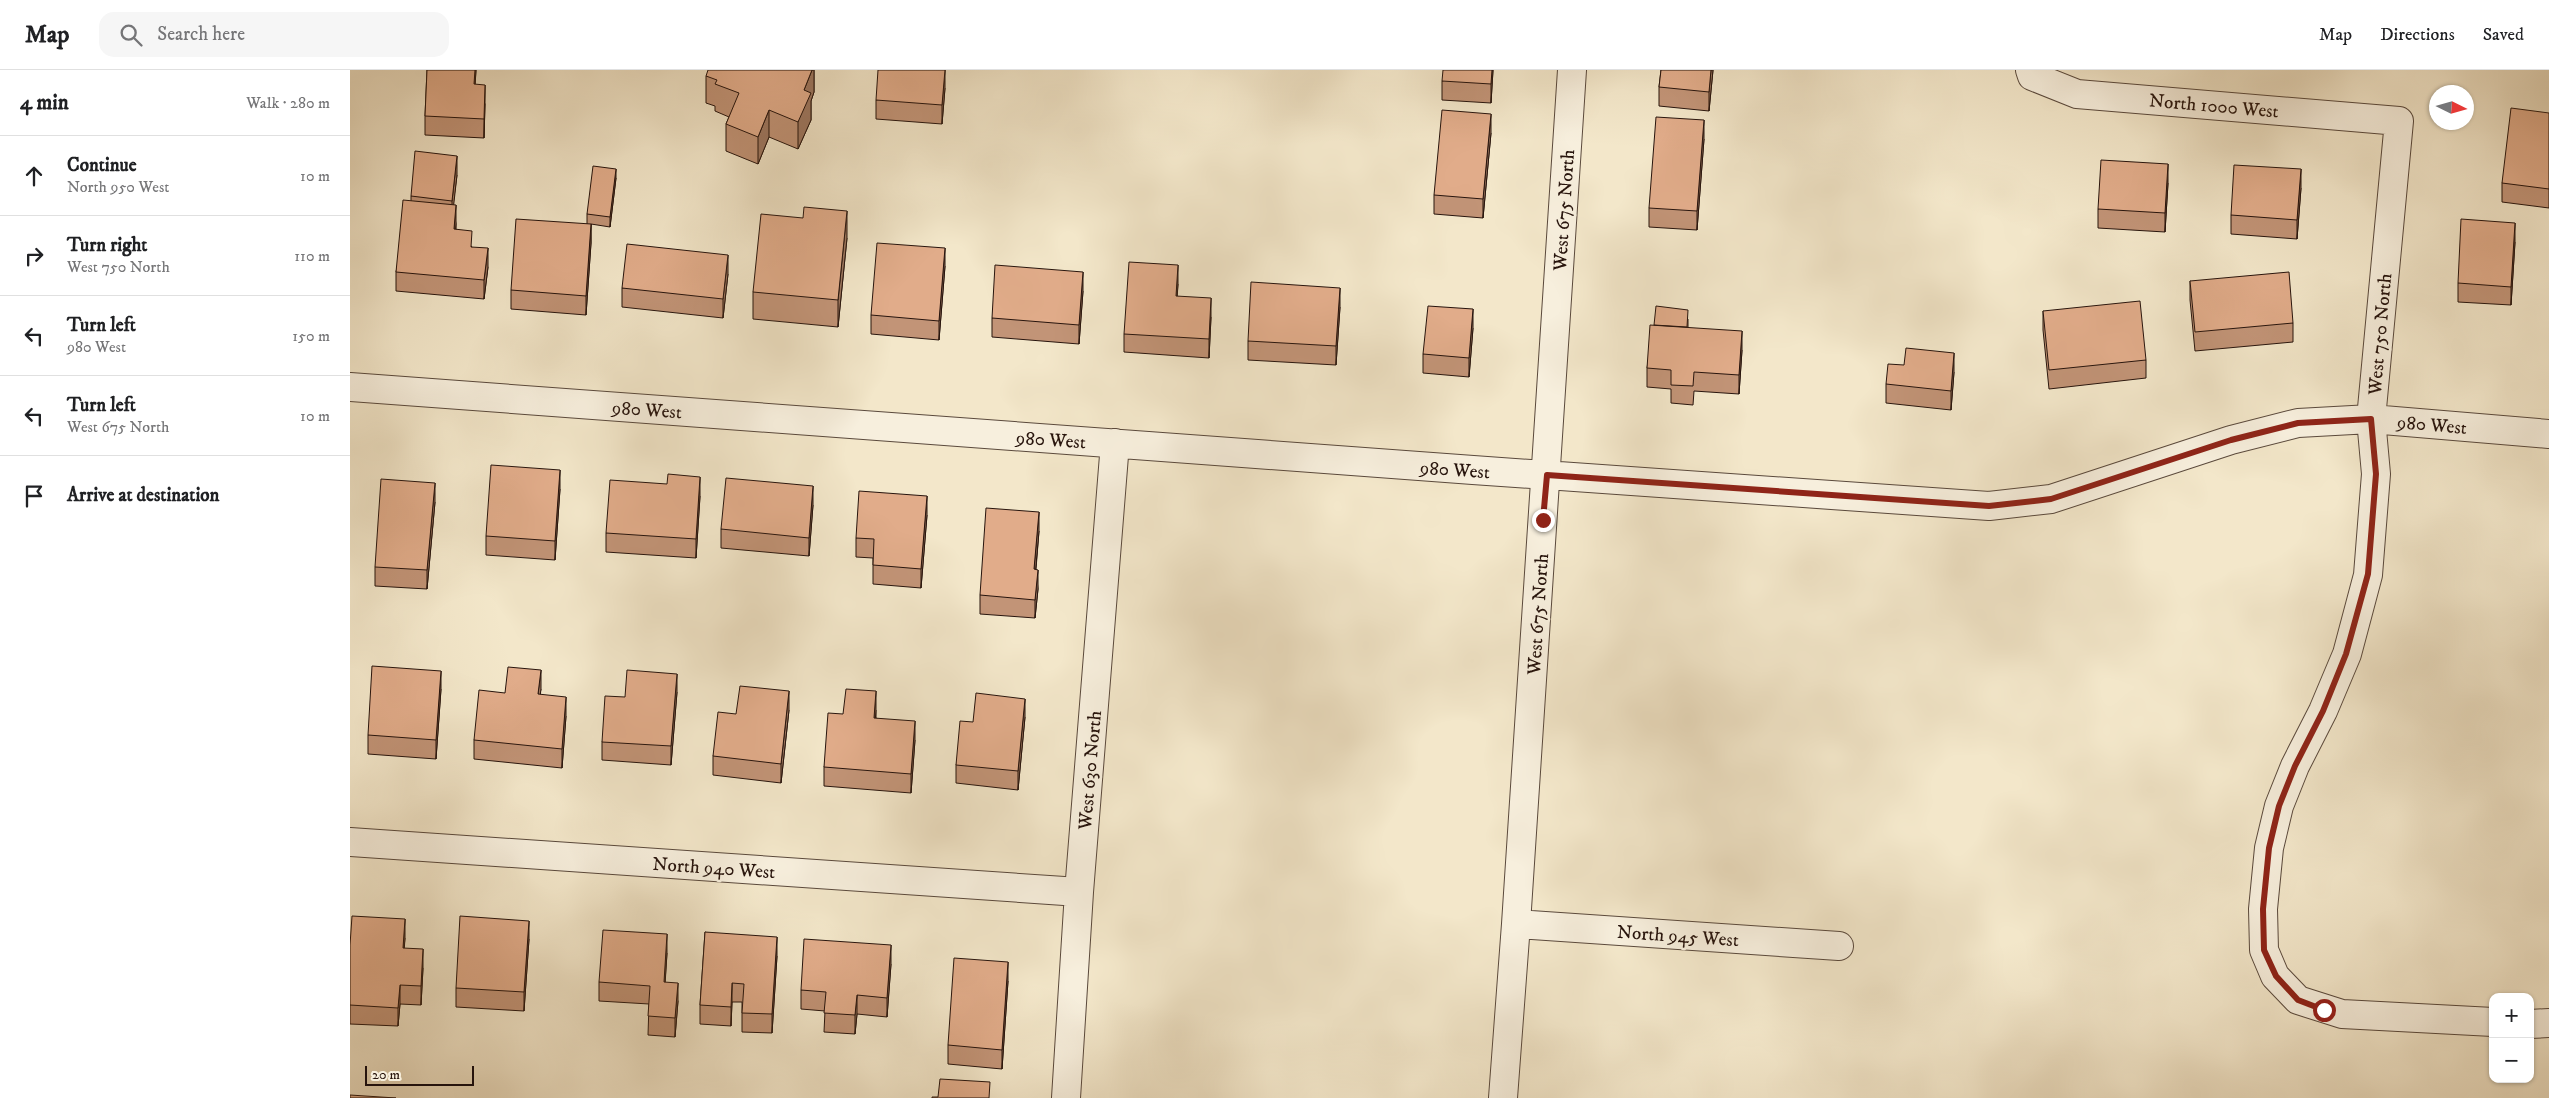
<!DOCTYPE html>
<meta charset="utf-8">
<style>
:root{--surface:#fff;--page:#f6f6f6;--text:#202124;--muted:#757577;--line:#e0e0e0}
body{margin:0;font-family:"IM FELL DW Pica",serif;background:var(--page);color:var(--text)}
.controls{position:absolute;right:15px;bottom:15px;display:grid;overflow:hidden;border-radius:10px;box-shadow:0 1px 4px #0004}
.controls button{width:45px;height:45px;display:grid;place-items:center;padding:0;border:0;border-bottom:1px solid var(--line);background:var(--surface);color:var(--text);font:25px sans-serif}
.compass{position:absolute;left:2079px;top:15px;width:45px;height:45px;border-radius:50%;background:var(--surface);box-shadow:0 1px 4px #0004;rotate:95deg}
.scale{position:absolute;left:15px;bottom:12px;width:109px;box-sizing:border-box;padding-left:5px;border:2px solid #27140d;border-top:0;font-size:14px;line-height:18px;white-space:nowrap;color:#27140d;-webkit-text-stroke:4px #f7efdd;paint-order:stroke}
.stop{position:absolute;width:15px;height:15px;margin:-11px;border:4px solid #8f2418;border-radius:50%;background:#fff}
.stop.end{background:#8f2418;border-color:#fff;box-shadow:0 1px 5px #0008}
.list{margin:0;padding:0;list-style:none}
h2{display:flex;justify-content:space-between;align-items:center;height:65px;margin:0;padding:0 20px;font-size:21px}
h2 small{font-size:16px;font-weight:400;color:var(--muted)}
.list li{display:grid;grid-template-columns:32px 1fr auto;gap:15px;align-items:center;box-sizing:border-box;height:80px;padding:0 20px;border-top:1px solid var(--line)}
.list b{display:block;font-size:19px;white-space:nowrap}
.list p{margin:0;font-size:16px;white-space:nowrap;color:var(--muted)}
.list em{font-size:16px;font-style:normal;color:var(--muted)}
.icon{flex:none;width:28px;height:28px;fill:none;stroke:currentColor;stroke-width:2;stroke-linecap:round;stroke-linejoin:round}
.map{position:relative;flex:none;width:2199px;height:1028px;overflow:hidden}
header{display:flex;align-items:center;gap:30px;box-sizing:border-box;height:70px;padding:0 25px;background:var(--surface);border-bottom:1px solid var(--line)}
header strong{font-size:24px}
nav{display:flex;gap:28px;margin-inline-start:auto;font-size:18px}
.search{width:350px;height:45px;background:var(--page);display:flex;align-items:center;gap:12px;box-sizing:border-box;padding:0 18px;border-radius:15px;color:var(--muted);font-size:19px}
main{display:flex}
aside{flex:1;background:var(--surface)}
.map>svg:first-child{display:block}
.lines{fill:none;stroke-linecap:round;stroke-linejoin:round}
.minor-casing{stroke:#5a493c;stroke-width:30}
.minor{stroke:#f7efdd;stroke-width:28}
.wall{fill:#c29477;stroke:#27140d}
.shaded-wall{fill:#9e7861;stroke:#27140d}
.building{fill:#e1ac8a;stroke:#27140d}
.route{stroke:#8f2418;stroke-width:6}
.labels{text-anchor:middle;stroke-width:5;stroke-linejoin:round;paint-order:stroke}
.street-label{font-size:19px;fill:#27140d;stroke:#f7efdd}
</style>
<header>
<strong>Map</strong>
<div class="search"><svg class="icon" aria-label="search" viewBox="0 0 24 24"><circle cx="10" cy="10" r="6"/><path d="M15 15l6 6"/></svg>Search here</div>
<nav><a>Map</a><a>Directions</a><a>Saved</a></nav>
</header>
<main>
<aside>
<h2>4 min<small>Walk · 280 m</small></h2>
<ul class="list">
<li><svg class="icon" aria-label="ahead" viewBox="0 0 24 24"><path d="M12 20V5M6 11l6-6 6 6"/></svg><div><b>Continue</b><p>North 950 West</p></div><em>10 m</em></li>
<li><svg class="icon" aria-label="right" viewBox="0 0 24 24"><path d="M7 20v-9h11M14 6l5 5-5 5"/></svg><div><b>Turn right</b><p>West 750 North</p></div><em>110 m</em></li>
<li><svg class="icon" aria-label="left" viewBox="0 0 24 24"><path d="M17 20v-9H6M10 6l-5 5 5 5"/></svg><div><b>Turn left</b><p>980 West</p></div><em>150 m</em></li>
<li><svg class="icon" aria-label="left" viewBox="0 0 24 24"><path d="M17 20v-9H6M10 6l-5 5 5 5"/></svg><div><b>Turn left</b><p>West 675 North</p></div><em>10 m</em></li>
<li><svg class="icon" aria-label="arrive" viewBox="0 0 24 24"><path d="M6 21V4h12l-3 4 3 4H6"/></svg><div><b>Arrive at destination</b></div></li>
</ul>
</aside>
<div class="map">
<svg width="2199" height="1028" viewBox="0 0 2199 1028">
<rect width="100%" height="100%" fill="#f3e7ca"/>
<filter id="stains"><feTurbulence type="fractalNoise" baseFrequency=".004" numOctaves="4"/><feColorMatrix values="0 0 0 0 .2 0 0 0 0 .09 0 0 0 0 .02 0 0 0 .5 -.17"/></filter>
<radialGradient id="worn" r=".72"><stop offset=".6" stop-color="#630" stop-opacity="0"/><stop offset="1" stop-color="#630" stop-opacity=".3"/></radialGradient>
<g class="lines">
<g class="minor-casing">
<path id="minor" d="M1680,0L1682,6L1727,24L2049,51L2021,349L2026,404L2018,505L1997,584L1973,641L1945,696L1929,736L1919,778L1913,839L1914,880L1925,906L1948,930L1992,944L2143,952
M0,317L1123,400L1639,436L1701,429L1881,370L1948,353L2021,349L2199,364
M0,772L729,822
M1166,854L1489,876
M2180,954L2199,953
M716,1028L729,822L765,373
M1153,1028L1166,854L1222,0"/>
</g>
<use href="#minor" class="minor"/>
</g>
<path class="wall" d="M77,0H126L125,14L135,34L134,68L75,65V46Z
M464,0V22L461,31V50L448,79L419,67L408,94L376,81V54L379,47L365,41V36L356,33V6Z
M1143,0L1141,33L1092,30V11Z
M1311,0H1363L1359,41L1309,36V17Z
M595,18L592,54L526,49V30Z
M2199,43V138L2152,132V113Z
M1141,63L1133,148L1084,144V125Z
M1354,69L1347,160L1299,157V138Z
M107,105L103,135L106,154V159L122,177L138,197L134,229L46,221V202L61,131V126Z
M266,108L260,157L241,154V173L236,245L161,239V220L237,154V144Z
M1818,113L1815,162L1748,158V139Z
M1951,118L1947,169L1881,164V145Z
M453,148L497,168L488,257L403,249V222Z
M2165,172L2161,235L2108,232V213Z
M595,196L589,270L521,264V245Z
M378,204L373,248L272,237V218Z
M1840,211L1943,253V272L1845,281L1840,230Z
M828,214L827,226L861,247L859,288L774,282V264Z
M733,221L729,274L642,267V248Z
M990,237L986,295L898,290V271Z
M1693,241L1796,290V308L1699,319L1693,260Z
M1338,249V258L1392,280L1389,324L1344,321L1343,335L1321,333V319L1297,317V298L1304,255Z
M1123,258L1119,307L1073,303V284Z
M1554,295L1604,302L1601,340L1536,333V314Z
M210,419L205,490L136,485V466Z
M350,426L346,488L256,482V463Z
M85,432L77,519L25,516V497Z
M463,435L459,486L371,478V459Z
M577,445L571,518L523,514V488L506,487V468Z
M689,461L686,499L688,519L685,548L630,544V525Z
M91,619L86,689L18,684V665Z
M191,619L190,624L216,646L212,698L124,689V670L155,623Z
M327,622L321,695L252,690V672L275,627Z
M439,640L431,713L363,705V686L386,644Z
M526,640V648L565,670L561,723L474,716V697L493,644Z
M675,647L668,720L606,713V695L623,652Z
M355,862L427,886L422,963L392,962V932H382L381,956L350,954V935Z
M55,868L54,878L73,898L71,935L50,934L48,956L0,954V875Z
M179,869L174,941L106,937V918Z
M317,883L315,912L328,931L325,967L298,965L299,934L249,931V912Z
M541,894L537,947L507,944L505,964L474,962L475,941L451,939V920Z
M658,911L652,999L598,994V975Z"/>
<path class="shaded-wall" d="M125,0H126L124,33V14Z
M462,0H464V22L461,31V50L448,79V52L454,20Z
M595,0V18L592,54V35Z
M1142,0H1143L1141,33V14Z
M1361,0H1363L1359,41V22Z
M135,15V34L134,68V49Z
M419,40V67L408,94V67Z
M1141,44V63L1133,148V129Z
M1354,50V69L1347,160V141Z
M107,86V105L102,150V131Z
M1818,94V113L1815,162V143Z
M266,99V108L260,157V147Z
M1951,99V118L1947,169V150Z
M106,135V154L104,178V159Z
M497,141V168L488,257V230Z
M2165,153V172L2161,235V217Z
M241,154V173L236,245V226Z
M138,178V197L134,229V210Z
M595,178V196L589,270V251Z
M378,185V204L373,248V229Z
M828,195V214L826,245V226Z
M733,202V221L729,274V255Z
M990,218V237L986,295V276Z
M861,228V247L859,288V269Z
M1123,239V258L1119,307V288Z
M1392,261V280L1389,324V305Z
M1604,283V302L1601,340V321Z
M210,400V419L205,490V471Z
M350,407V426L346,488V469Z
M85,413V432L77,519V500Z
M463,416V435L459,486V468Z
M577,426V445L571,518V499Z
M689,442V461L684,518V499Z
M688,500V519L685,548V530Z
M191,600V619L188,643V624Z
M91,601V619L86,689V670Z
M327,604V622L321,695V676Z
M439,621V640L431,713V694Z
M526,621V640L524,667V648Z
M216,627V646L212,698V679Z
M675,629V647L668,720V701Z
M565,651V670L561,723V704Z
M55,849V868L53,897V878Z
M179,851V869L174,941V922Z
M317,864V883L314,931V912Z
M427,867V886L422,963V944Z
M541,875V894L537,947V928Z
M73,879V898L71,935V916Z
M658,892V911L652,999V980Z
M328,913V931L325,967V948Z
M382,913V932L381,956V937Z
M50,915V934L48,956V938Z
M507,925V944L505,964V945Z"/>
<path class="building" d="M77,0H125L124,14L135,15L134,49L75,46Z
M358,0H462L454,20L461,23L448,52L419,40L408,67L376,54L389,23L365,14L367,10L356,6Z
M528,0H595L592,35L526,30Z
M1093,0H1142L1141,14L1092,11Z
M1311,0H1361L1359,22L1309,17Z
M2161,38L2199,43V119L2152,113Z
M1092,40L1141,44L1133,129L1084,125Z
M1306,47L1354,50L1347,141L1299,138Z
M65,81L107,86L102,131L61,126Z
M1751,90L1818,94L1815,143L1748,139Z
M1884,95L1951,99L1947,150L1881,145Z
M243,96L266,99L260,147L237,144Z
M53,130L106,135L104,159L122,161L121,177L138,178L134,210L46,202Z
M454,137L497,141L488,230L403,222L411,144L453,148Z
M166,149L241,154L236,226L161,220Z
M2111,149L2165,153L2161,217L2108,213Z
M527,173L595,178L589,251L521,245Z
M277,174L378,185L373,229L272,218Z
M779,192L828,195L826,226L861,228L859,269L774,264Z
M645,195L733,202L729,255L642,248Z
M1939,202L1943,253L1845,262L1840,211Z
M901,212L990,218L986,276L898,271Z
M1790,231L1796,290L1699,300L1693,241Z
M1078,236L1123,239L1119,288L1073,284Z
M1306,236L1338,240L1337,257L1304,255Z
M1300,255L1392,261L1389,305L1344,302L1343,316L1321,315V300L1297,298Z
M1556,278L1604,283L1601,321L1536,314L1538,294L1554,295Z
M141,395L210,400L205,471L136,466Z
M318,404L350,407L346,469L256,463L260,410L317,414Z
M376,408L463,416L459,468L371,459Z
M31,409L85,413L77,500L25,497Z
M509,421L577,426L571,499L523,495L524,469L506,468Z
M636,438L689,442L684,499L688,500L685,530L630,525Z
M22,596L91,601L86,670L18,665Z
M158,597L191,600L188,624L216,627L212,679L124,670L129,620L155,623Z
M277,600L327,604L321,676L252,672L255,626L275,627Z
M390,616L439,621L431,694L363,686L368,642L386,644Z
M496,619L526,621L524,648L565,651L561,704L474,697L478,643L493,644Z
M626,623L675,629L668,701L606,695L610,651L623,652Z
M2,846L55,849L53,878L73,879L71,916L50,915L48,938L0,935V875Z
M110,846L179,851L174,922L106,918Z
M253,860L317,864L314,912L328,913L325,948L298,946L300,916L249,912Z
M355,862L427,867L422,944L392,943L394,914L382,913L381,937L350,935Z
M454,869L541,875L537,928L507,925L505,945L474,943L476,922L451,920Z
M604,888L658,892L652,980L598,975Z
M590,1009L640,1012L639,1028H582V1027H588Z
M0,1025L46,1028H0Z"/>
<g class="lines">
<path class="route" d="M1193,450L1197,405L1639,436L1701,429L1881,370L1948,353L2021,349L2026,404L2018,504L1996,584L1973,641L1945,696L1929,736L1919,778L1913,839L1914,880L1926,906L1948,930L1974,940"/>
</g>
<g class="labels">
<g class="street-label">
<text transform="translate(1864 35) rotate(5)" y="7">North 1000 West</text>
<text transform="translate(1213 140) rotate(-86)" y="7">West 675 North</text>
<text transform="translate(2029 264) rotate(-85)" y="7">West 750 North</text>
<text transform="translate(297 339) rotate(4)" y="7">980 West</text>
<text transform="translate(2082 354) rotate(5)" y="7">980 West</text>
<text transform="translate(701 369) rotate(4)" y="7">980 West</text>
<text transform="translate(1105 399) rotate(4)" y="7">980 West</text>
<text transform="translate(1187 544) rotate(-86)" y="7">West 675 North</text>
<text transform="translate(739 700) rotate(-85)" y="7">West 630 North</text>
<text transform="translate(364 797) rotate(4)" y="7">North 940 West</text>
<text transform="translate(1328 865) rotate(4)" y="7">North 945 West</text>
</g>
</g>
<rect width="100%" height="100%" filter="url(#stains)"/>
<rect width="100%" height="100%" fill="url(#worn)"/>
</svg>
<div class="controls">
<button>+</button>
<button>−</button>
</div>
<svg class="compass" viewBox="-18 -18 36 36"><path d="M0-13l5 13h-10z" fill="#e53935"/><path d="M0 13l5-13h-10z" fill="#757577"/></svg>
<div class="scale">20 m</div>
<div class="stop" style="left:1974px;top:940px"></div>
<div class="stop end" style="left:1193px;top:450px"></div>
</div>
</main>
